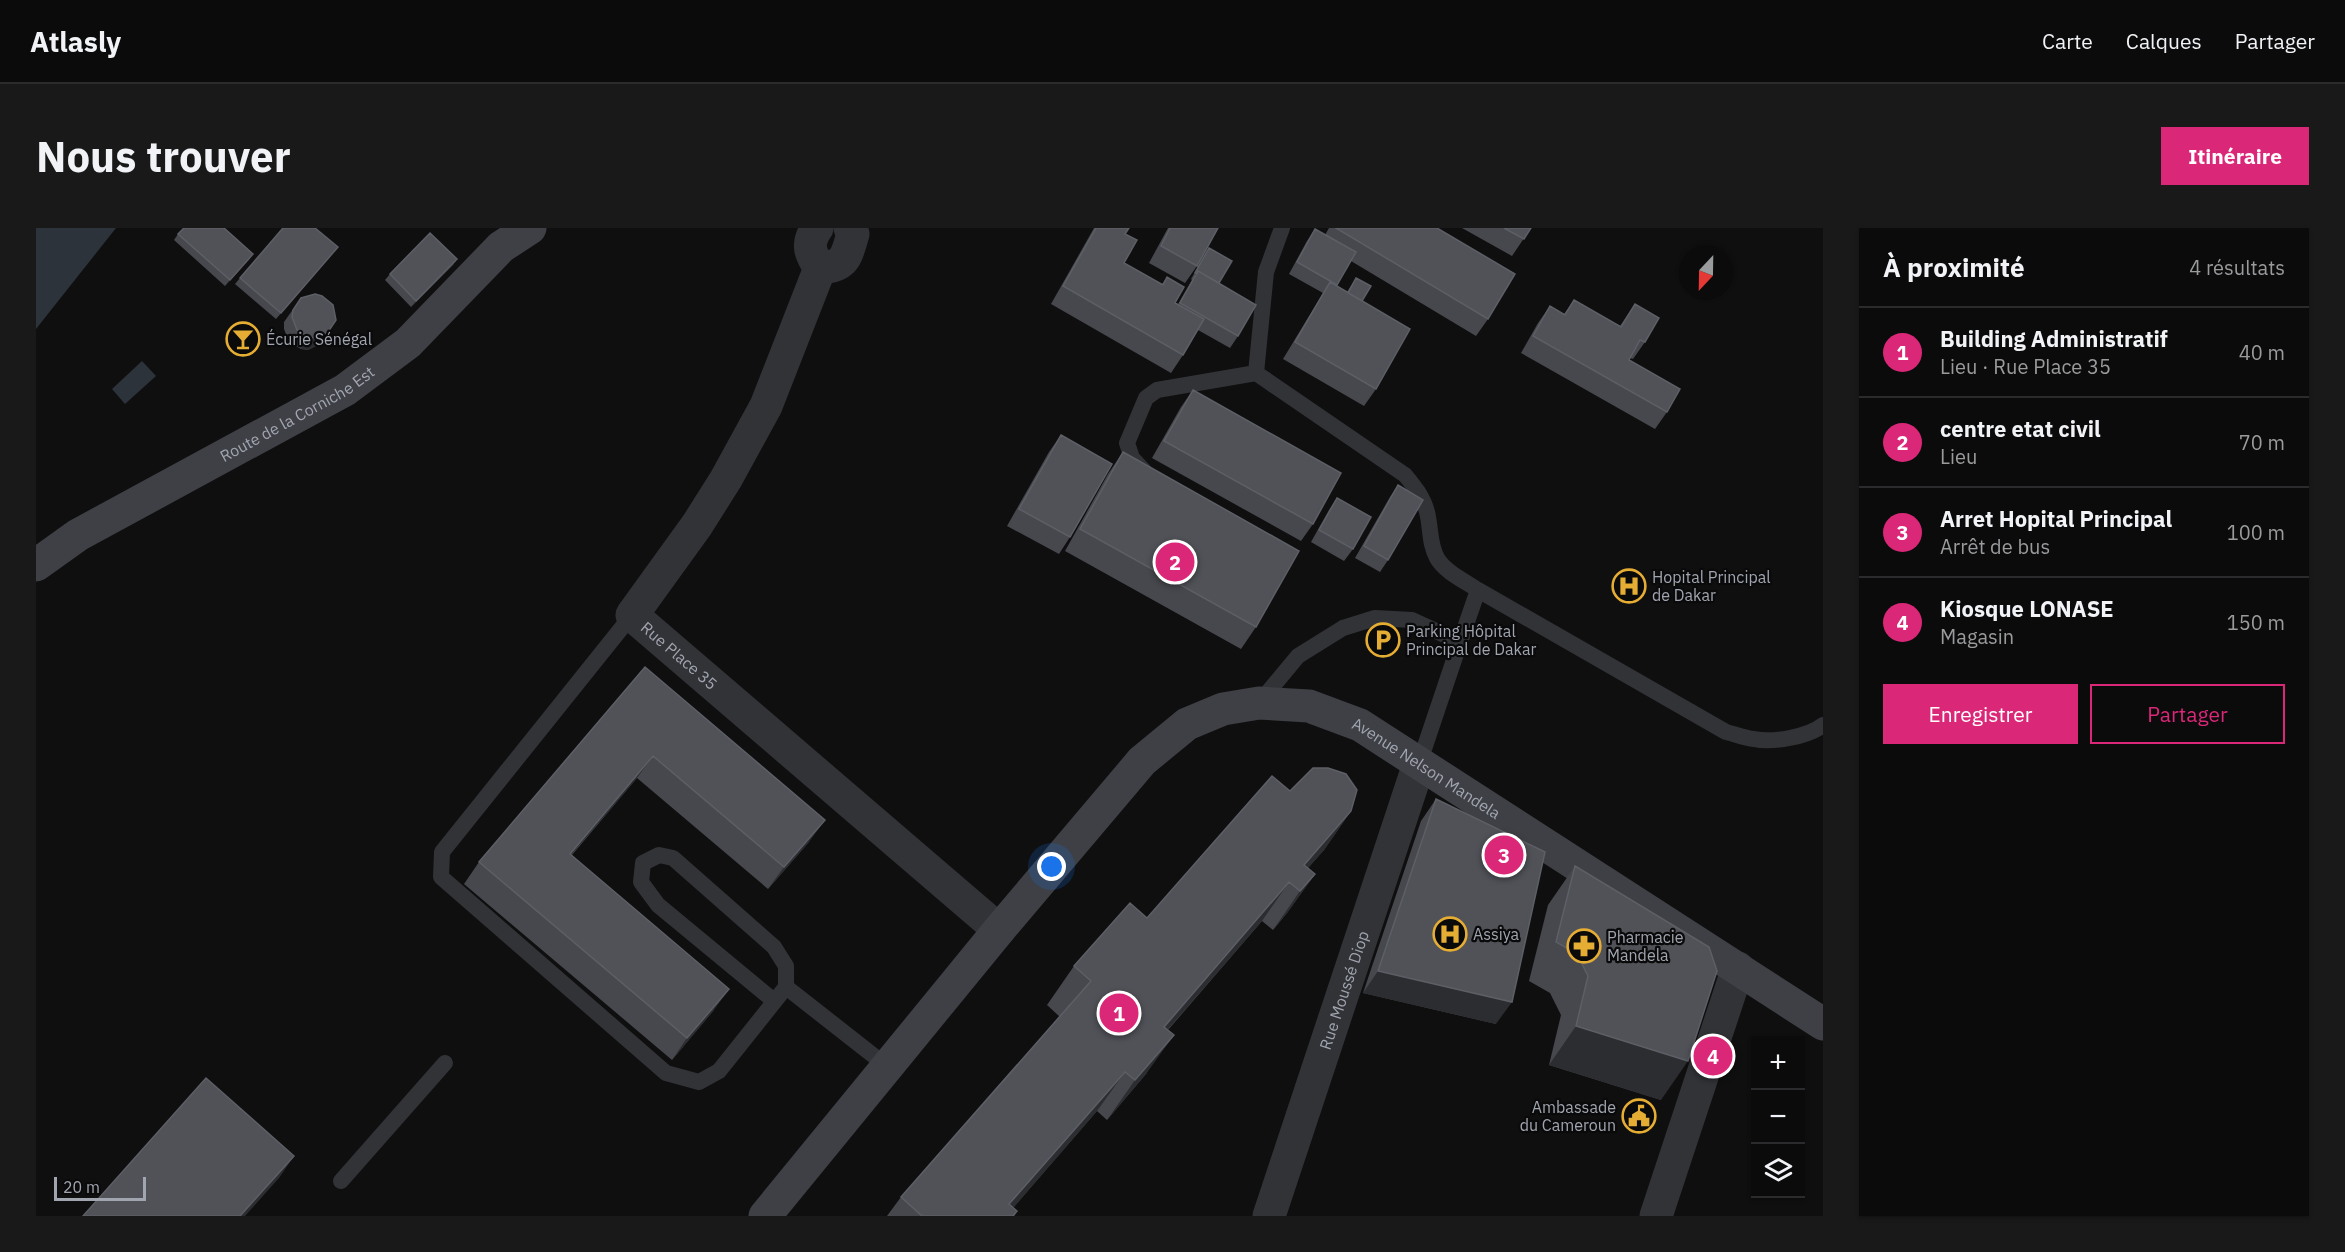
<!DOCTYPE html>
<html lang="fr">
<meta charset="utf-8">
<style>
:root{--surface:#0b0b0c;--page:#19191a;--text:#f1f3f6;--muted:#9a9b9d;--line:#2b2b2d;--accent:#db2777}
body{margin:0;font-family:"IBM Plex Sans",sans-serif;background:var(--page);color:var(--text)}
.controls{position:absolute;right:18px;bottom:18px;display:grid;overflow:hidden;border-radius:0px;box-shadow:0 2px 4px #0004}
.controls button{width:54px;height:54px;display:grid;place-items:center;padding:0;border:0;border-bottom:2px solid var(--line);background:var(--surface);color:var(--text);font:30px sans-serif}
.compass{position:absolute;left:1643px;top:18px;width:54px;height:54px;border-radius:50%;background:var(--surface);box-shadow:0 2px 4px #0004;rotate:202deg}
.scale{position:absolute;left:18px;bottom:15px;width:92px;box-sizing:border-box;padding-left:6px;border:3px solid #a1a5b0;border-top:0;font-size:16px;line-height:21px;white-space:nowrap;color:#a1a5b0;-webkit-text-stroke:4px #0a0a0b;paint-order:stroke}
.you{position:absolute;left:1016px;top:639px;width:21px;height:21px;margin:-15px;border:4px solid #fff;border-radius:50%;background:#1a73e8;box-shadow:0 0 0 9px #1a73e833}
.badge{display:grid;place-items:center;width:39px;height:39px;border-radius:50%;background:var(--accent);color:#fff;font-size:20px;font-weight:700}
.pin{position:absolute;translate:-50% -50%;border:3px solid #fff;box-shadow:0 2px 6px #0006}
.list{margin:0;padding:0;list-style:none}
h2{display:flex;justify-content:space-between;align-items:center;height:78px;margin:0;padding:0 24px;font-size:26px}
h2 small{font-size:20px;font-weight:400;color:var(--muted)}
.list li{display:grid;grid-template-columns:39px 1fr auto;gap:18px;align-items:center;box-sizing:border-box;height:90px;padding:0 24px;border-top:2px solid var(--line)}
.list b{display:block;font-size:22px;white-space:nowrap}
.list p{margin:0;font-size:20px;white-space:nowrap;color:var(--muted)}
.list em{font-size:20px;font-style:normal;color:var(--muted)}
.actions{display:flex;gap:12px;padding:18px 24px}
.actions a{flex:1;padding:14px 0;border:2px solid var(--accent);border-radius:0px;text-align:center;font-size:21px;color:var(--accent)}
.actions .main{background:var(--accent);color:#fff}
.icon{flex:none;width:33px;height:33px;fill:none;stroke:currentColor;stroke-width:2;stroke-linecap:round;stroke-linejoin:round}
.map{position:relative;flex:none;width:1787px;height:988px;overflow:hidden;border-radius:0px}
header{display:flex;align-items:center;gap:36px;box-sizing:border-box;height:84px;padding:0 30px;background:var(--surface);border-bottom:2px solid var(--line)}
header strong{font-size:28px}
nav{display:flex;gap:33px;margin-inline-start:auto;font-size:21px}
.intro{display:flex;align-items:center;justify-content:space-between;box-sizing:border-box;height:144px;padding:0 36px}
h1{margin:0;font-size:42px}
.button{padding:15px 27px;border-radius:0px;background:var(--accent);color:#fff;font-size:21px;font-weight:700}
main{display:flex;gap:36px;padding:0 36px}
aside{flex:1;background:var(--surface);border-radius:0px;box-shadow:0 2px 4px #0004}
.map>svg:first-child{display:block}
.water{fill:#2c333a}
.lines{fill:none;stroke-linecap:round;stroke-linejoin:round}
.lane{stroke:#323337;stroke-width:16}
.street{stroke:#323337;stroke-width:33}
.secondary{stroke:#3e4045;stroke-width:33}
.wall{fill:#47484d}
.shaded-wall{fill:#2c2d30}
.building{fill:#505258;stroke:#5d5f66;stroke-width:1.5}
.labels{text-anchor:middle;stroke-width:4.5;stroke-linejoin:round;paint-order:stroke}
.poi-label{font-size:16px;fill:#a1a5b0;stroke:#0a0a0b;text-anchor:start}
.street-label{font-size:16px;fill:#a1a5b0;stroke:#0a0a0b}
</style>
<header>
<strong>Atlasly</strong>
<nav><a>Carte</a><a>Calques</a><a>Partager</a></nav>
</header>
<div class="intro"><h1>Nous trouver</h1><a class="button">Itinéraire</a></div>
<main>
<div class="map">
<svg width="1787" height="988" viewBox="0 0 1787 988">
<rect width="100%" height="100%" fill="#0f0f10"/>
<path class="water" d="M0,0H80L0,101Z
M106,133L120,148L89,176L76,161Z"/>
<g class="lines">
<path class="lane" d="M1246,0L1230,44L1220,145L1369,247C1379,259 1387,269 1391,284C1395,299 1393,316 1401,330C1409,344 1429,353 1442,362L1690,504C1699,506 1708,510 1718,511C1736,515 1772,509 1787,497
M1109,244L1096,230L1091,215L1110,170L1121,162L1220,145
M596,387L406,624L405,649L630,845L663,854L683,843L750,759V738L738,719L637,630L623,627L607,635L605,654L622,677L738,773
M1424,414L1442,362
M1223,475L1262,428L1307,400L1339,390L1376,392L1424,414L1383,536
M750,759L852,839
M305,953L409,835"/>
<g class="street">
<path d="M781,0C770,16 774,26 784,40"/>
<path id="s1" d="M784,40L730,178L690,251L661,297L596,387L963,702"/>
<path d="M784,40C810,38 810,29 817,6L814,0"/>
<path id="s2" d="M1233,988L1383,536"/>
<path d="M1620,988L1702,740"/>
</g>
<g class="secondary">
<path id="s3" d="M0,337L42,307L309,162L372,115L465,19L494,0"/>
<path id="s4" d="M729,988L963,702L1106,533L1151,496L1187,481L1223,475L1273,478L1324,497L1787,796"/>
</g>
</g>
<path class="wall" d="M1058,0H1093L1089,6L1088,35L1126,56L1131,49L1139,75L1142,76L1156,52L1155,51L1173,20L1183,55L1202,108L1194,120L1162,102L1147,127L1135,145L1015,76Z
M1132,0H1182L1161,38L1149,55L1113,35Z
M1293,0H1401L1452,91L1440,108L1315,33L1300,58L1311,64L1320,50L1326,73L1340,161L1328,178L1247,131L1287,65L1253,46L1271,13L1279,1L1289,7Z
M1426,0H1495L1476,28Z
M142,6L217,26L189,58L138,12Z
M302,19L240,91L199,56L204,50Z
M421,31L417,37L375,79L349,52L354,46Z
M265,70L292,104L284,116L272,122L265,121L253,114L248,101V94Z
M1538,72L1584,98L1599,76L1609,114L1597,131L1594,130L1593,132L1631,184L1619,201L1485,125L1502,95L1514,78L1528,86Z
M1157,162L1277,296L1265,313L1116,230L1145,179Z
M1025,207L1034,309L1023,326L971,298L1013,224Z
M1087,224L1220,399L1205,421L1029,323L1072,246Z
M1362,257L1352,332L1344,344L1319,330L1354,269Z
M1301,270L1317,321L1308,333L1275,314L1293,282Z
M609,439L773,614L732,661L601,550L536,627L678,782L636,832L428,656L443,634Z
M1254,563L1315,583L1288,622L1272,640L1279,646L1251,685L1237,702L1226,693L1132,802L1110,846L1071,892L1061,883L977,980L981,983L978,988H851L865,969L1024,789L1011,777L1038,738L1111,690Z
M1400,571L1460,796L1327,765L1385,593Z
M1539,638L1625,872L1513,837L1525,787L1514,765L1493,753L1512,677Z"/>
<path class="shaded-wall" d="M217,26L213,32L189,58L194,52Z
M421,31L417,37L375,79L380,73Z
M292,104L284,116L272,122L265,121L273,109Z
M617,528L601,550L518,647L534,626Z
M1315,583L1288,622L1257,657L1268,637Z
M789,592L773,614L732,661L748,639Z
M1279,646L1251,685L1237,702L1264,663Z
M1253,654L1226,693L1100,838L1128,799Z
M1342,743L1476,774L1460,796L1327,765Z
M693,761L678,782L636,832L651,810Z
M1540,798L1652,833L1625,872L1513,837Z
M1138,807L1110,846L1071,892L1099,852Z
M1089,844L1061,883L970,988L973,976Z
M258,928L243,950L209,988H204Z"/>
<path class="building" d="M148,0H188L217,26L194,52L142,6Z
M247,0H279L302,19L245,85L204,50Z
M1060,0H1093L1089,6L1101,12L1088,35L1127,57L1131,49L1148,59L1139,75L1168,91L1147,127L1027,58Z
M1134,0H1182L1161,38L1125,18Z
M1300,0H1401L1479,46L1452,91Z
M1468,0H1495L1488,11Z
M1279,1L1320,24L1301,57L1261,34Z
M394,5L421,31L380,73L354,46Z
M1173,20L1196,33L1183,55L1162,43L1161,46L1159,45Z
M1162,43L1220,77L1202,108L1144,75Z
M1320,50L1335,58L1326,73L1312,65Z
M1294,54L1374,101L1340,161L1259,114Z
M279,66L286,68L297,77L300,92L292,104L280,110L273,109L261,102L256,89L257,82L265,70Z
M1538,72L1585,99L1599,76L1623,90L1609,114L1604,112L1593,132L1644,161L1631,184L1497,108L1514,78L1529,87Z
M1157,162L1305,245L1277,296L1128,213Z
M1025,207L1076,236L1034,309L983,281Z
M1087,224L1263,323L1220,399L1044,301Z
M1362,257L1387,272L1352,332L1328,318Z
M1301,270L1335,289L1317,321L1283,302Z
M609,439L789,592L748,639L617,528L534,626L693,761L651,810L443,634Z
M1277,540H1292L1310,546L1321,562L1315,583L1268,637L1279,646L1264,663L1253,654L1128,799L1138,807L1099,852L1089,844L973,976L981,983L977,988H886L865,969L1055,753L1038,738L1094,675L1111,690L1236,548L1254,563Z
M1400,571L1509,624L1476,774L1342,743Z
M1539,638L1673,719L1681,743L1652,833L1540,798L1552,748L1541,726L1520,714Z
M170,850L258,928L204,988H47Z"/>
<defs>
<g id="bar-ring" transform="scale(1.725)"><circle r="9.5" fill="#0a0a0b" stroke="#e5ad33" stroke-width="1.5"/><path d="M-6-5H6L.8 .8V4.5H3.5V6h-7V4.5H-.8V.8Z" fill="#e5ad33"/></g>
<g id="hospital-ring" transform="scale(1.725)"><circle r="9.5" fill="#0a0a0b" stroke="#e5ad33" stroke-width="1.5"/><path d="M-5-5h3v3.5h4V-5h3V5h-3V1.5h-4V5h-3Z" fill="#e5ad33"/></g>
<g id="parking-ring" transform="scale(1.725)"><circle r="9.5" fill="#0a0a0b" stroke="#e5ad33" stroke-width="1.5"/><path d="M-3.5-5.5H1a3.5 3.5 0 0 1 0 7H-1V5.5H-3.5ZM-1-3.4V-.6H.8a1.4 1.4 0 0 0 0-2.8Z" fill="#e5ad33"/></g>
<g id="pharmacy-ring" transform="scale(1.725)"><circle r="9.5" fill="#0a0a0b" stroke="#e5ad33" stroke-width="1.5"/><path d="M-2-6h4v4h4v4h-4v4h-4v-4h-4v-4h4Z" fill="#e5ad33"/></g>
<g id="civic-ring" transform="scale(1.725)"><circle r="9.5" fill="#0a0a0b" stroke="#e5ad33" stroke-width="1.5"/><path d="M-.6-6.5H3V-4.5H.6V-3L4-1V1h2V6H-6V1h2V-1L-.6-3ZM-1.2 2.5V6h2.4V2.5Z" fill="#e5ad33"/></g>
</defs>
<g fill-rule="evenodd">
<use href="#bar-ring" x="207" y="111"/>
<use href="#hospital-ring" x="1593" y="358"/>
<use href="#parking-ring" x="1347" y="412"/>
<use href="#hospital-ring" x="1414" y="706"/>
<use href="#pharmacy-ring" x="1548" y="718"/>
<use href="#civic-ring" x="1603" y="888"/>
</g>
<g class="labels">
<g class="poi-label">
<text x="230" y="117">Écurie Sénégal</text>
<text x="1616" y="355">Hopital Principal<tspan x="1616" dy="18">de Dakar</tspan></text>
<text x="1370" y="409">Parking Hôpital<tspan x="1370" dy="18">Principal de Dakar</tspan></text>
<text x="1437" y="712">Assiya</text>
<text x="1571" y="715">Pharmacie<tspan x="1571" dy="18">Mandela</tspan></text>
<text x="1580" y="885" text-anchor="end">Ambassade<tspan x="1580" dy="18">du Cameroun</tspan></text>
</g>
<g class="street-label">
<text dy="6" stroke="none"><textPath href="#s3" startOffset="302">Route de la Corniche Est</textPath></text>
<text dy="6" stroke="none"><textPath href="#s1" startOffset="459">Rue Place 35</textPath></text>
<text dy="6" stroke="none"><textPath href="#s4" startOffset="908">Avenue Nelson Mandela</textPath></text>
<text dy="6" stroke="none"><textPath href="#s2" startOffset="238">Rue Moussé Diop</textPath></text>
</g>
</g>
</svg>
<div class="controls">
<button>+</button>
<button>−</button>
<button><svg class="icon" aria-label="layers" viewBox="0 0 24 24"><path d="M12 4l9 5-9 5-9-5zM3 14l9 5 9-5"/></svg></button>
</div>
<svg class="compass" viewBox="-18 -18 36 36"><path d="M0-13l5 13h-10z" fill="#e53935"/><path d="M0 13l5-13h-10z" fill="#9a9b9d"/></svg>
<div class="scale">20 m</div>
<div class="you"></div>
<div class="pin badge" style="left:1083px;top:785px">1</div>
<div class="pin badge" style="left:1139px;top:334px">2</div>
<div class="pin badge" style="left:1468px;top:627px">3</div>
<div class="pin badge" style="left:1677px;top:828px">4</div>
</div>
<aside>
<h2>À proximité<small>4 résultats</small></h2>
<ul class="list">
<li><span class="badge">1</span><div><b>Building Administratif</b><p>Lieu · Rue Place 35</p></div><em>40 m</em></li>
<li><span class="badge">2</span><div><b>centre etat civil</b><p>Lieu</p></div><em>70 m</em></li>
<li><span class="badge">3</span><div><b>Arret Hopital Principal</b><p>Arrêt de bus</p></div><em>100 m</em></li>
<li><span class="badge">4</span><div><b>Kiosque LONASE</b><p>Magasin</p></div><em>150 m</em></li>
</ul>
<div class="actions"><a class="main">Enregistrer</a><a>Partager</a></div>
</aside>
</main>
